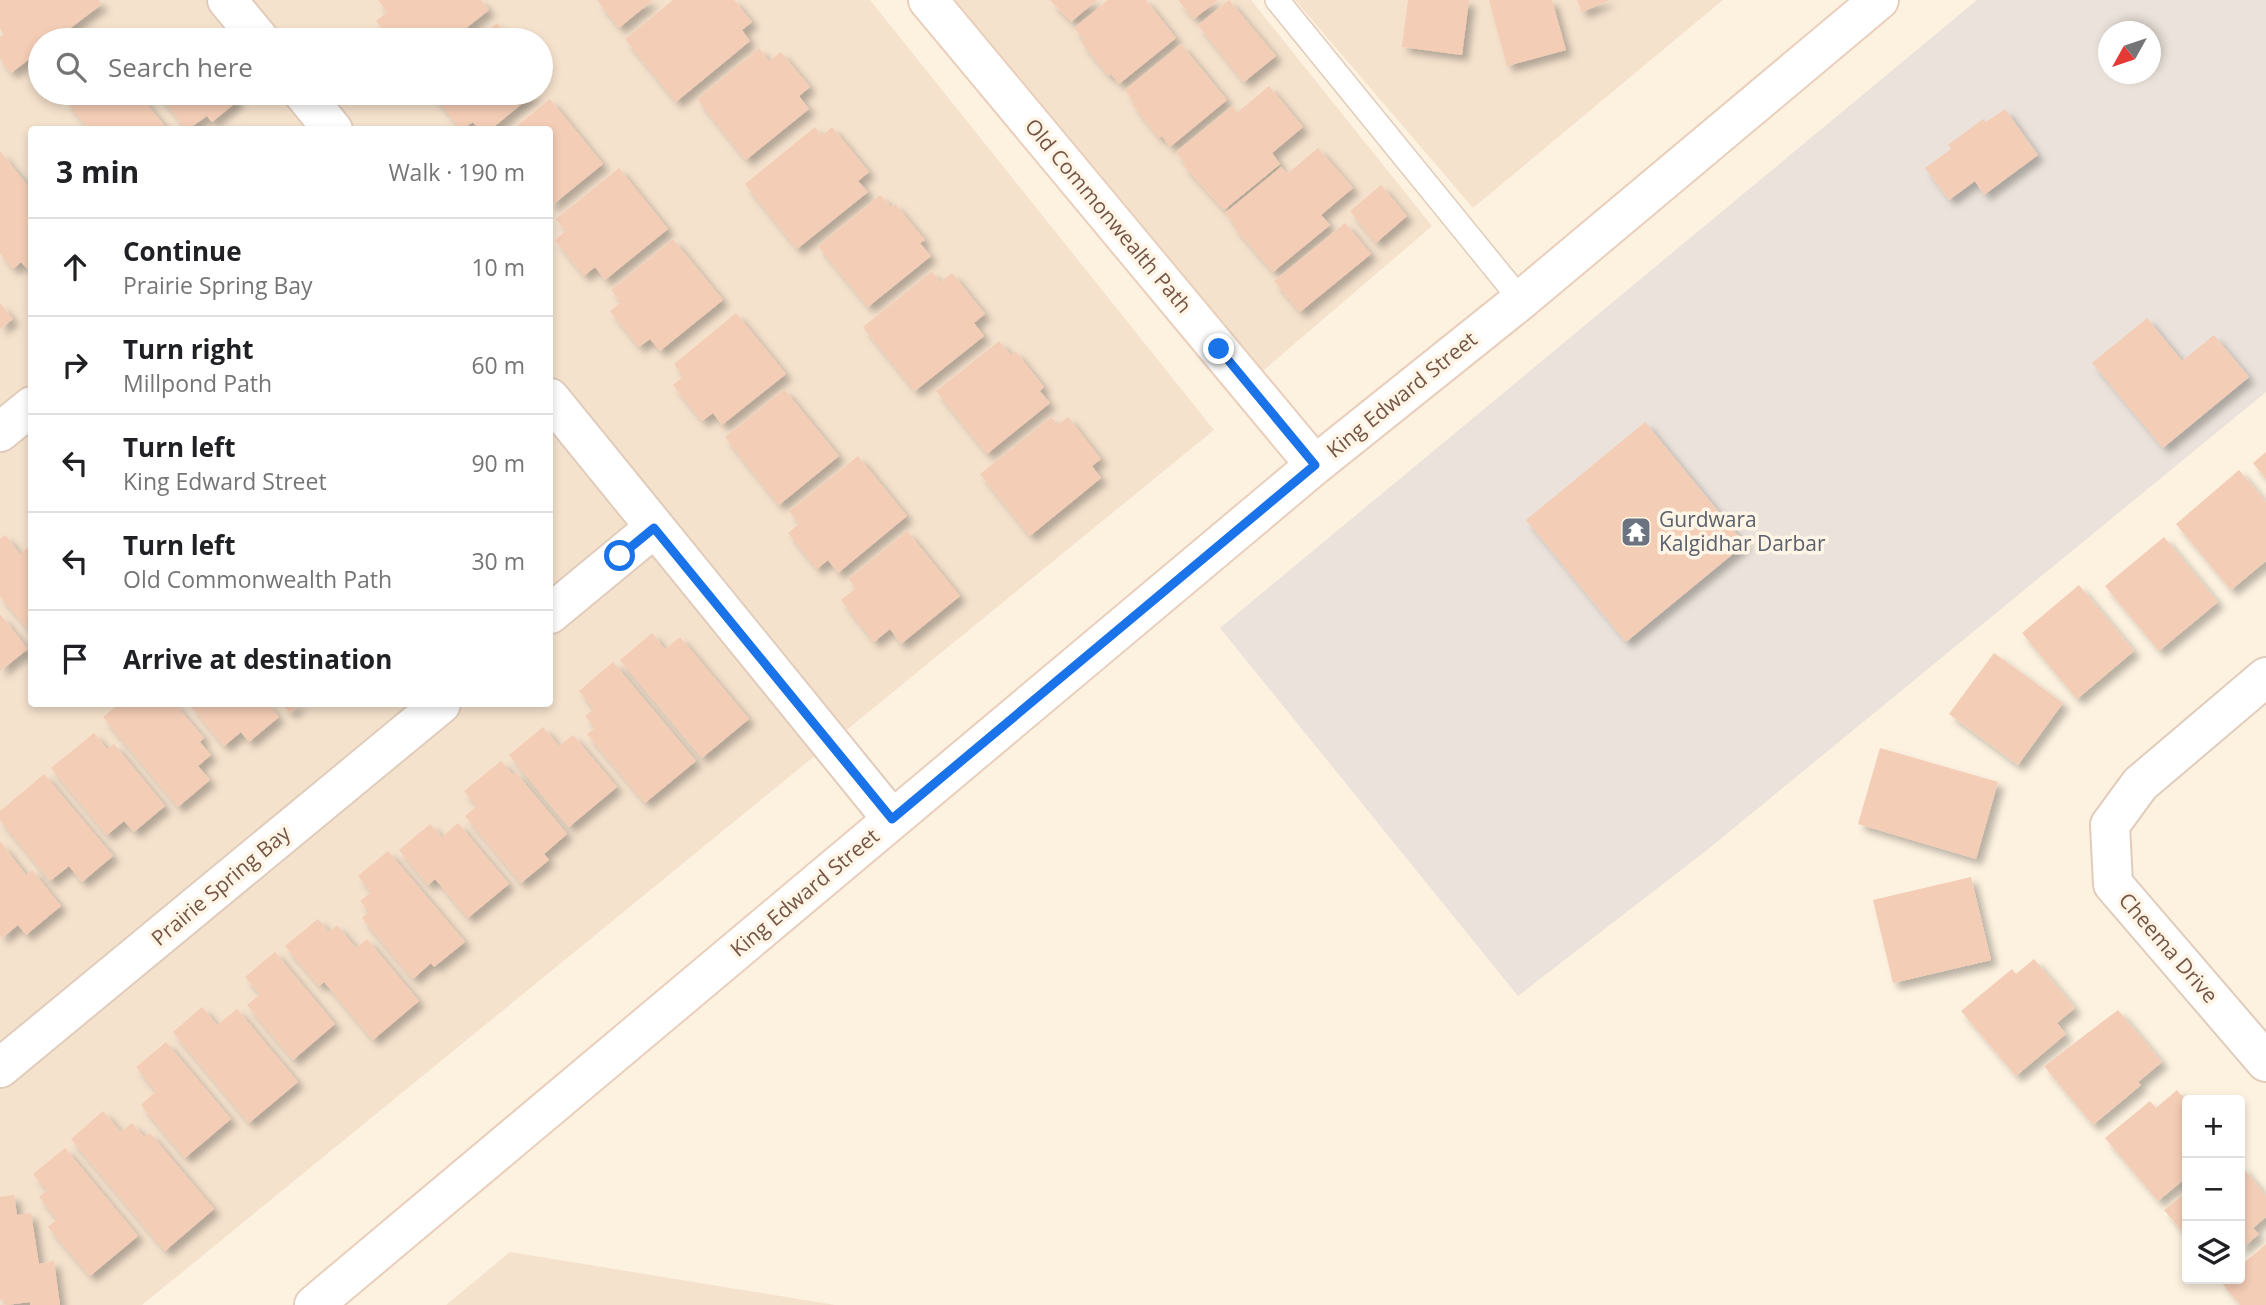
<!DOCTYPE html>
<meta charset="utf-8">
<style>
:root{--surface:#fff;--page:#f6f6f6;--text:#202124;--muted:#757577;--line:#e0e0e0}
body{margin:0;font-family:"Open Sans",sans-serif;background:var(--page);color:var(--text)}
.controls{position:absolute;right:21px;bottom:21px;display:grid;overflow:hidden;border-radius:7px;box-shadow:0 4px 10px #0003}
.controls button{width:63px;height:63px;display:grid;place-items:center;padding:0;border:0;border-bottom:2px solid var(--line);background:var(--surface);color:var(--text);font:35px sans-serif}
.compass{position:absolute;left:2098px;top:21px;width:63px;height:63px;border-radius:50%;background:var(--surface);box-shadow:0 4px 10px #0003;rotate:230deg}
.stop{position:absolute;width:21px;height:21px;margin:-16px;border:5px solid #1a73e8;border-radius:50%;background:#fff}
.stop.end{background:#1a73e8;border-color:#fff;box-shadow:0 2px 7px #0008}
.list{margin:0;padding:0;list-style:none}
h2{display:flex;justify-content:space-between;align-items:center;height:91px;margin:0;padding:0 28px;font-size:30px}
h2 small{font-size:23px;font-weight:400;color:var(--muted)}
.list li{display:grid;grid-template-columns:46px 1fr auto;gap:21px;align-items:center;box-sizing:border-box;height:98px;padding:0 28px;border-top:2px solid var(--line)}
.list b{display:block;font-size:26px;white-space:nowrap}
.list p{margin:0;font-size:23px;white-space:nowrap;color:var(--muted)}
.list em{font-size:23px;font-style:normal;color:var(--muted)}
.icon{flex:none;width:38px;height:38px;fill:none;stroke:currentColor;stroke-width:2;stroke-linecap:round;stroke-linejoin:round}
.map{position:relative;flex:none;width:2266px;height:1305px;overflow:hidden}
.search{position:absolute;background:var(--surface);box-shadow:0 4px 10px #0003;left:28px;top:28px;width:525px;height:77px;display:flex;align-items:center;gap:18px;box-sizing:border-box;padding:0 24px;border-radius:38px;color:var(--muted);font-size:26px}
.panel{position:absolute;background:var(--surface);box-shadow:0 4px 10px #0003;left:28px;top:126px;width:525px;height:581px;border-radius:7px}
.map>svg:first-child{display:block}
.residential{fill:#f5e2cd;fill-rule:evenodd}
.industrial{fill:#ebe3db;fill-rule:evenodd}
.building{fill:#f4cdb6;filter:url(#shadow)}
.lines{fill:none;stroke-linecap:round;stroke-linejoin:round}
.lane-casing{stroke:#e1ccbb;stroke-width:26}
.street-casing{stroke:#e1ccbb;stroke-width:42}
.secondary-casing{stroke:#e9cfbb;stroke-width:42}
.lane{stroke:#fff;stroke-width:23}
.street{stroke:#fff;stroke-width:38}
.secondary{stroke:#fff;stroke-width:38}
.route{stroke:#1a73e8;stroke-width:9}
.labels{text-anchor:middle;stroke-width:7;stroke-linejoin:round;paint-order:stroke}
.street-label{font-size:21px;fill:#755646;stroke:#fff5e6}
.worship-label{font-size:21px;fill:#5b616d;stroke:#fff5e6;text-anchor:start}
</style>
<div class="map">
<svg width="2266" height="1305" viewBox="0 0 2266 1305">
<defs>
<filter id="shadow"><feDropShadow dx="6" dy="6" stdDeviation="3.5" flood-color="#0004"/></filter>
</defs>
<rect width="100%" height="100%" fill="#fdf1df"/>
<path class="residential" d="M0,0H870L1214,430L142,1305H0ZM40,40H541V93H40ZM32,130H550V704H32Z
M947,0H1251L1432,226L1257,376Z
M1295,0H1723L1473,208Z
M510,1252L835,1305H446Z"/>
<path class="industrial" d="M1977,0H2266V392L1707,850L1518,996L1220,628ZM2108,32H2150V74H2108Z"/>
<path class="building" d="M0,0H98L102,4L55,40H40V51L11,73L0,59V37L4,34L0,28Z
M378,0H481L489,10L451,40H392L376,21L387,12Z
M597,0H653L619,28Z
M673,0H734L752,22L742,30L750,41L676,102L625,39Z
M1050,0H1097L1071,22Z
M1108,0H1146L1176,38L1119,84L1111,74L1109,76L1081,42L1084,39L1074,28Z
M1178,0H1218L1194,19Z
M1229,0L1276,56L1244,82L1198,25Z
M1408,0H1469L1462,55L1402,47Z
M1489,0H1552L1566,50L1507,66Z
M1577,0H1610L1582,12Z
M497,23L511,40H475Z
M199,31L207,40H187Z
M1181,44L1227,100L1170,147L1162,136L1159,138L1132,104L1134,102L1125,90Z
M759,48L769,61L781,52L810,87L799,96L809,109L746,160L697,99Z
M1269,86L1303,127L1272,153L1280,164L1224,210L1183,165L1185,163L1176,152L1232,106L1237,113Z
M77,93H138L168,130H89L66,101Z
M157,93H231L238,101L212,122L207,116L187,130Z
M436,93H535L490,130H479L473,122L461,130L433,95Z
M550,99L603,164L550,207V130H512Z
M2005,109L2038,155L1984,195L1975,181L1949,200L1925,168L1951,149L1948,145L1983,119L1986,122Z
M815,127L822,136L832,127L852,151L869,172L858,181L868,192L797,249L745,184Z
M1318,148L1353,188L1321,215L1330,225L1273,272L1233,226L1235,224L1225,213L1281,167L1287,174Z
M0,151L32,191V268L29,271L21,262L13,269L0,253Z
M619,168L668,229L605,280L595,267L584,276L555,240L566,231L556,219Z
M1381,185L1407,216L1376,243L1350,211Z
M880,195L891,207L895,204L925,240L920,243L931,256L868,307L818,246Z
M1345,223L1371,254L1300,312L1274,281Z
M673,239L723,300L660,351L650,339L639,347L610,311L621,302L611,290Z
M932,271L940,282L952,273L969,294L985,314L974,323L984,336L915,391L863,327Z
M0,303L13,319L0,329Z
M736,313L786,374L722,425L713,413L702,421L673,385L683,377L674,364Z
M2147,318L2182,361L2214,335L2249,377L2163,448L2092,363Z
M999,341L1011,355L1015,351L1029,368L1044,387L1040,391L1050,403L987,454L936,391Z
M784,389L839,456L779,505L725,437Z
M1051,417L1058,425L1068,417L1101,459L1092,466L1101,478L1030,536L980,474Z
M1645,422L1745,544L1626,642L1526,520Z
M2266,452V479L2253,463Z
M858,456L907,516L838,573L828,560L817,569L788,533L799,524L789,511Z
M2239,470L2266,502V561L2231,590L2176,524Z
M907,531L960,596L901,644L890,629L874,642L841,600L856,588L848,579Z
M5,535L20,554L32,544V634L0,596V539Z
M2164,537L2218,602L2159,651L2105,586Z
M2079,585L2134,651L2077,699L2022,633Z
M0,614L28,649L0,671Z
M652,633L665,649L680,637L749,719L702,758L620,660Z
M1994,653L2063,703L2018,765L1949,714Z
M613,662L696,761L645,803L587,734L595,728L585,716L594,709L579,691Z
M119,704H175L204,738L200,742L211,755L198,766L210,780L178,807L103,717Z
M189,704H268L279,717L249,742L241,732L224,746Z
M282,704H301L290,713Z
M543,727L559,746L573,735L617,787L569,827L509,755Z
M94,733L107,749L114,744L165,806L134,832L124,821L107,835L51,768Z
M1880,748L1998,782L1976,859L1858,824Z
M501,761L513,775L516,773L567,834L544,854L549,860L521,883L465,816L477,806L464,791Z
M44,774L113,856L82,882L69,866L50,881L0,820V811Z
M458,823L509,884L468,918L435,879L428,885L399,850L430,824L442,837Z
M0,841L26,875L32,870L61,906L26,935L18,925L2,938L0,935Z
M388,851L465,942L434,967L431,963L413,979L362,918L369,911L360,901L371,892L358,876Z
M1971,877L1991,960L1893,983L1873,900Z
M318,919L329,932L337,925L356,948L367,939L419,1001L373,1040L324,982L319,986L285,946Z
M275,952L335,1024L293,1060L247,1005L260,994L245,977Z
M2034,959L2075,1008L2057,1023L2066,1034L2016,1076L1961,1011L2012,969L2016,974Z
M202,1007L217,1025L237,1009L298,1082L249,1123L173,1032Z
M2118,1010L2162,1062L2138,1082L2141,1085L2093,1125L2044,1066Z
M166,1042L231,1119L185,1158L141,1105L156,1091L136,1067Z
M2177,1090L2187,1102V1177L2158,1201L2105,1138L2150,1101L2156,1108Z
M103,1111L121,1132L132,1123L144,1137L150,1133L214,1209L165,1251L71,1139Z
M65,1148L138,1236L90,1276L48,1227L57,1219L39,1197L47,1190L33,1174Z
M2240,1164L2266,1196V1217L2253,1228L2259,1234L2240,1250Z
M2187,1191V1237L2164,1210Z
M14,1195L17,1215L31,1213L39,1264L54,1261L60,1305H30V1302L6,1305L4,1299L0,1300V1197Z
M2266,1244V1305H2240L2221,1282L2225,1279H2240V1266Z"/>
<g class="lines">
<g class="lane-casing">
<path id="lane" d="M1277,0L1521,300"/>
</g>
<g class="street-casing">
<path id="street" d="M227,0L260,40
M303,93L333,130
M550,398L892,819
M0,432L32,406
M550,614L654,528
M2266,677L2140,784L2110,825L2113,884L2266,1062
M0,1068L441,704"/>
</g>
<g class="secondary-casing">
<path id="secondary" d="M928,0L1315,465
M314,1305L1315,465L1521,300L1879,0"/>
</g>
<use href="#lane" class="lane"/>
<use href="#street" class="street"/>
<use href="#secondary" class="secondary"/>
</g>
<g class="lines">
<path class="route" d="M620,556L654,528L892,819L1315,465L1219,349"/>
</g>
<defs>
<g id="temple-square" transform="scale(1.575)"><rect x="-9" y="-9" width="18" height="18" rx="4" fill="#6b7280" stroke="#fff5e6"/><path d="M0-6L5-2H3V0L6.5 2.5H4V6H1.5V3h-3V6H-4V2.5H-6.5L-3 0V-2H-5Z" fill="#fff"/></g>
</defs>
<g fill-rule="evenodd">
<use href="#temple-square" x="1636" y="532"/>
</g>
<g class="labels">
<g class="street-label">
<text transform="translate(1108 216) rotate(50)" y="7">Old Commonwealth Path</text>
<text transform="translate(1402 395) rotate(-39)" y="7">King Edward Street</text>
<text transform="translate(221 886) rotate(-40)" y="7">Prairie Spring Bay</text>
<text transform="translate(805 893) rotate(-40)" y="7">King Edward Street</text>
<text transform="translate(2168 948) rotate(49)" y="7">Cheema Drive</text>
</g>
<g class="worship-label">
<text x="1659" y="527">Gurdwara<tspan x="1659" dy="24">Kalgidhar Darbar</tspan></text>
</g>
</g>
</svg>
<div class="controls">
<button>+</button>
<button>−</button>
<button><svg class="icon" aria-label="layers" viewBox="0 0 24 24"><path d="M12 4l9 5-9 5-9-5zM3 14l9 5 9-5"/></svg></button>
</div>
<svg class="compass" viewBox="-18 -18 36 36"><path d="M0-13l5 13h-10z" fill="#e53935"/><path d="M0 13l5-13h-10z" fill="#757577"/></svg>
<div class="stop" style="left:620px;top:556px"></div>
<div class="stop end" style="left:1219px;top:349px"></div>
<div class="search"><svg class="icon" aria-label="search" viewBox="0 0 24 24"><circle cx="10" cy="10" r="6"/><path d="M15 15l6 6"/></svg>Search here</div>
<section class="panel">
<h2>3 min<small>Walk · 190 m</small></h2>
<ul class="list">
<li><svg class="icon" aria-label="ahead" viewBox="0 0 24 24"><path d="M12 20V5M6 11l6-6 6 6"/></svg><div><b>Continue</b><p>Prairie Spring Bay</p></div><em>10 m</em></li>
<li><svg class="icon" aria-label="right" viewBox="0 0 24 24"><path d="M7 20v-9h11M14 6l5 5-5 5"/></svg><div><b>Turn right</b><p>Millpond Path</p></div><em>60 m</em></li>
<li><svg class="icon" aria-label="left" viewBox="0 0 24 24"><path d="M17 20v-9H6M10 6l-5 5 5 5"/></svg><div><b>Turn left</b><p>King Edward Street</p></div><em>90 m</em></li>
<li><svg class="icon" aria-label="left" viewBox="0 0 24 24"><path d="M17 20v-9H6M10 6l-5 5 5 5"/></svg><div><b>Turn left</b><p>Old Commonwealth Path</p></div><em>30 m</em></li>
<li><svg class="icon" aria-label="arrive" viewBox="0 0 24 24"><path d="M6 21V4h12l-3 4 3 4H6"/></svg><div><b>Arrive at destination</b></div></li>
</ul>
</section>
</div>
